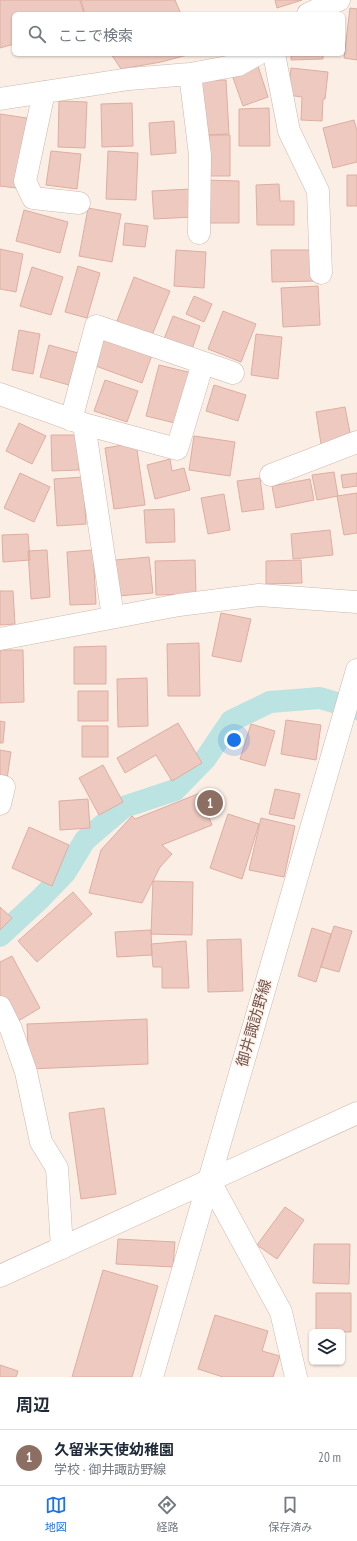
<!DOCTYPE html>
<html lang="ja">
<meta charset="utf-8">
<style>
:root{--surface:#fff;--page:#f2f2f3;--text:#1f2937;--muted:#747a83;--line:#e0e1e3;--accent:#1a73e8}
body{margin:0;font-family:"PT Sans Narrow","Noto Sans JP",sans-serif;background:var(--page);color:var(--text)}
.controls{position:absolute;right:12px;bottom:12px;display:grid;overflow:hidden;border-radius:6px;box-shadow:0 1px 3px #0004}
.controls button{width:36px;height:36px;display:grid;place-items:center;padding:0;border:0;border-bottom:1px solid var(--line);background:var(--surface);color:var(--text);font:20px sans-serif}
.you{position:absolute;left:234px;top:740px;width:14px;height:14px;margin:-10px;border:3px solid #fff;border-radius:50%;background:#1a73e8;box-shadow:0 0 0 6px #1a73e833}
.badge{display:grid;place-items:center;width:26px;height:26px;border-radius:50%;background:var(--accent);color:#fff;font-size:13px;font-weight:700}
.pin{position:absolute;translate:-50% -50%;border:2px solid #fff;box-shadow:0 1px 4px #0006}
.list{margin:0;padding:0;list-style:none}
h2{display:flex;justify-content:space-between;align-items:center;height:52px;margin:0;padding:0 16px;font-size:17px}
h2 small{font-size:13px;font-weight:400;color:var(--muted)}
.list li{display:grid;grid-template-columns:26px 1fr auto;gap:12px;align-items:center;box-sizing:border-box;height:56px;padding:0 16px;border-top:1px solid var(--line)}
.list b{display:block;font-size:15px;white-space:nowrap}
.list p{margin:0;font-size:13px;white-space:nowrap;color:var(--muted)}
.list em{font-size:13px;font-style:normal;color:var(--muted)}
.icon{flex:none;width:22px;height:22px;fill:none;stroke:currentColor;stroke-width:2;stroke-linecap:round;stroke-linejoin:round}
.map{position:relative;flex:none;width:357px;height:1377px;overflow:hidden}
.search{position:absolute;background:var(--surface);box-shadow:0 1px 3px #0004;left:12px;right:12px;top:12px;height:44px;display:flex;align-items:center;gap:10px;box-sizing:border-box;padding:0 14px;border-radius:6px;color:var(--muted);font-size:15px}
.sheet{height:108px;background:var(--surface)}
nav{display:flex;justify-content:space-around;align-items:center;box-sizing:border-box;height:56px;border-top:1px solid var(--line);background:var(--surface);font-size:11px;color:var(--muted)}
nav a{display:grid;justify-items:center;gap:2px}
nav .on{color:var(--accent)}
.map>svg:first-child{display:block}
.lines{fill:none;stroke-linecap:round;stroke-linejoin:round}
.canal{stroke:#bbe3e1;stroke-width:22}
.building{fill:#eec9bf;stroke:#dfada1}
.street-casing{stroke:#cdb7af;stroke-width:23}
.secondary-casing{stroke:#d0b6ad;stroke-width:23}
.street{stroke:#fff;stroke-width:22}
.secondary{stroke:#fff;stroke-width:22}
.labels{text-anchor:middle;stroke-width:3.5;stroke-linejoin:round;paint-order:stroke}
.street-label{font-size:15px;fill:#72534c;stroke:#fef3eb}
</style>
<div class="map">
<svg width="357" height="1377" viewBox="0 0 357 1377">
<rect width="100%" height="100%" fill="#fbefe5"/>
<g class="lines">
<path class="canal" d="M0,936L40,899L65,873L85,840L124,807L175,790L206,758L231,721L270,702L320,698L357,709"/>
</g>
<path class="building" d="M0,0H80L84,14H14V44L0,48Z
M81,0H175L181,14H85Z
M275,0H302L277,8Z
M350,8L357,9V60L344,58Z
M111,54H191L161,62L121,69Z
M291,54H323V59L291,60Z
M257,63L268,97L243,106L231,72Z
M291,68L328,72L325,99H323L322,121L301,120L302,97L288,95Z
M226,80L229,134L203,135L200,81Z
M59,101L87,102L85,148L58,147Z
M132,103L133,146L102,147L101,104Z
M269,108L270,146H239V109Z
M0,114L27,118L16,188L0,186Z
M354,120L357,131V162L333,168L323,128Z
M174,121L176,153L151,155L149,123Z
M209,135H230V176H209Z
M51,151L81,154L77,189L46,185Z
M108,151L138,153L136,200L106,199Z
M347,175H357V206H347Z
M204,180L239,181V223H204Z
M279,184L280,201H294V225H257L256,185Z
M191,189L193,217L154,219L152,191Z
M88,208L121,214L112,262L79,256Z
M24,210L68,222L60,253L16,241Z
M125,223L148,226L145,247L123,245Z
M0,249L23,254L16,292L0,289Z
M176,250L206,252L204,288L174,286Z
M271,250H316V281L272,282Z
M78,266L100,273L87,318L65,312Z
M32,267L63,277L51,315L20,306Z
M134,277L170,291L152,335L117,321Z
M318,286L320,325L283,327L281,288Z
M194,296L212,304L204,322L186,314Z
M223,311L256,324L241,362L208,349Z
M173,316L200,326L192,349L164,339Z
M19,330L40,334L33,374L12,370Z
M256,334L282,337L278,379L251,375Z
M103,337L152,355L142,383L93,365Z
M49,345L78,353L69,385L40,377Z
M159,365L192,373L179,424L146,416Z
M105,380L138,391L127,422L94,411Z
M214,385L246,395L238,421L206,411Z
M345,407L351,438L321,444L316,412Z
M19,423L46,436L32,464L6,451Z
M51,435H78L79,470L52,471Z
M194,436L235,442L230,476L189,470Z
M136,443L145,505L114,509L105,448Z
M170,459L172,471L184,468L190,490L155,499L147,465Z
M334,472L338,496L317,500L312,475Z
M20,473L50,487L34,522L4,508Z
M357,473V486L343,488L341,475Z
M83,477L86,524L57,526L54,479Z
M260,478L264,509L242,512L237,481Z
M310,479L314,500L276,508L272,486Z
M357,493V533L344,535L337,496Z
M224,494L230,530L208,534L201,498Z
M174,509L175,542L146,543L144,510Z
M330,530L333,555L293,559L291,534Z
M28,534L30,560L3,562L2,535Z
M47,550L50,597L31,599L28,551Z
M93,550L96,604L70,605L67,552Z
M149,557L153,593L118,596L115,560Z
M195,560L196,594L156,595L155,561Z
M301,560L302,583L266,584V561Z
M0,591H13L15,624L0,625Z
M221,613L251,619L241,662L212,656Z
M199,643L200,696H168L167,644Z
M106,646V684H74V647Z
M0,650H23L24,702L0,703Z
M147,678L148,726L118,727L117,679Z
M78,691H108V721H78Z
M286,720L321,725L316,760L281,754Z
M0,721L5,722L3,743H0Z
M178,723L202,763L172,781L156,755L125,773L117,758Z
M251,724L275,731L265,766L240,759Z
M82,726H108V757H82Z
M0,750L11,752L7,779L0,778Z
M103,765L123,802L99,815L79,778Z
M275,789L300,794L294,819L269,814Z
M200,793L212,825L162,845L172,854L160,867L142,903L89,893L101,850L132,816L135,819Z
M88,799L90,828L60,830L59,801Z
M228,814L259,824L242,879L210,868Z
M261,818L295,826L284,877L249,870Z
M29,827L69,845L52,886L12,868Z
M153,881L193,882L192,935L151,934Z
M73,892L92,914L37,962L18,941Z
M0,907L12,918L0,930Z
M334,926L352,931L339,972L321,967Z
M312,928L331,934L316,982L298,976Z
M151,930L152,955L117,957L115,932Z
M241,939L243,991L208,992L207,940Z
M186,941L189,988H162V967H153L151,944Z
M12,956L40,1008L15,1023L0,996V962Z
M147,1019L148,1064L29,1069L27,1024Z
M104,1108L116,1194L81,1199L69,1113Z
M285,1207L304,1220L277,1259L257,1245Z
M118,1239L175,1242L173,1267L116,1264Z
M314,1244H350L349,1284L313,1283Z
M103,1270L158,1286L132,1377H72Z
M316,1293H351V1332H316Z
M215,1315L268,1331L262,1351L280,1356L273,1377H223L198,1369Z
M0,1365L18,1371L16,1377H0Z"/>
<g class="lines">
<g class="street-casing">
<path id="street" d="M308,14L339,0
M274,54L289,131L318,191L321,273
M190,74L200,155L199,233
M44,92L25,181L33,198L79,203
M0,99L129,79L190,74L238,65L258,54
M0,394L84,424L177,449L203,363
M71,420L96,326L233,373
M84,424L113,617
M271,475L357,442
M0,639L179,605L259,595L357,602
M0,786L4,787L0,804
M0,1007L11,1029L26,1072L41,1142L57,1168L62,1248
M209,1180L281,1312L296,1377"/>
</g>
<g class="secondary-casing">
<path id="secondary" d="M0,1276L357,1113
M152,1377L357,670"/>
</g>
<use href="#street" class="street"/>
<use href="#secondary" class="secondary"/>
</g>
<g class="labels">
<g class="street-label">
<text transform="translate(254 1023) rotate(-74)" y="5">御井諏訪野線</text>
</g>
</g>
</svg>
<div class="controls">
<button><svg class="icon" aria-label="layers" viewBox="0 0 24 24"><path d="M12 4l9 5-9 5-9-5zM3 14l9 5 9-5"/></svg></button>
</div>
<div class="you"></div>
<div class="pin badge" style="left:210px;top:803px;background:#8d6e63">1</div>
<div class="search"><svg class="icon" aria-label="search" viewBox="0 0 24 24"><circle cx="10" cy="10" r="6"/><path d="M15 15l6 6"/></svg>ここで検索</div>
</div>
<section class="sheet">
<h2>周辺<small></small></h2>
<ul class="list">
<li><span class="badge" style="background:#8d6e63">1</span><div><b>久留米天使幼稚園</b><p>学校 · 御井諏訪野線</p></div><em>20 m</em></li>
</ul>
</section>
<nav>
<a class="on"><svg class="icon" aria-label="map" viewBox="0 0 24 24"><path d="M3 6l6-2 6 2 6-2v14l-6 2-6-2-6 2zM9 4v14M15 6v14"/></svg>地図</a>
<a><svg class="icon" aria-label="directions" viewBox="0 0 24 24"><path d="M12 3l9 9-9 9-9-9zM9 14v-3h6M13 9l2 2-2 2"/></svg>経路</a>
<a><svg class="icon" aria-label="saved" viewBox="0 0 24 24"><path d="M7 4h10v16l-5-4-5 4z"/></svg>保存済み</a>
</nav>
